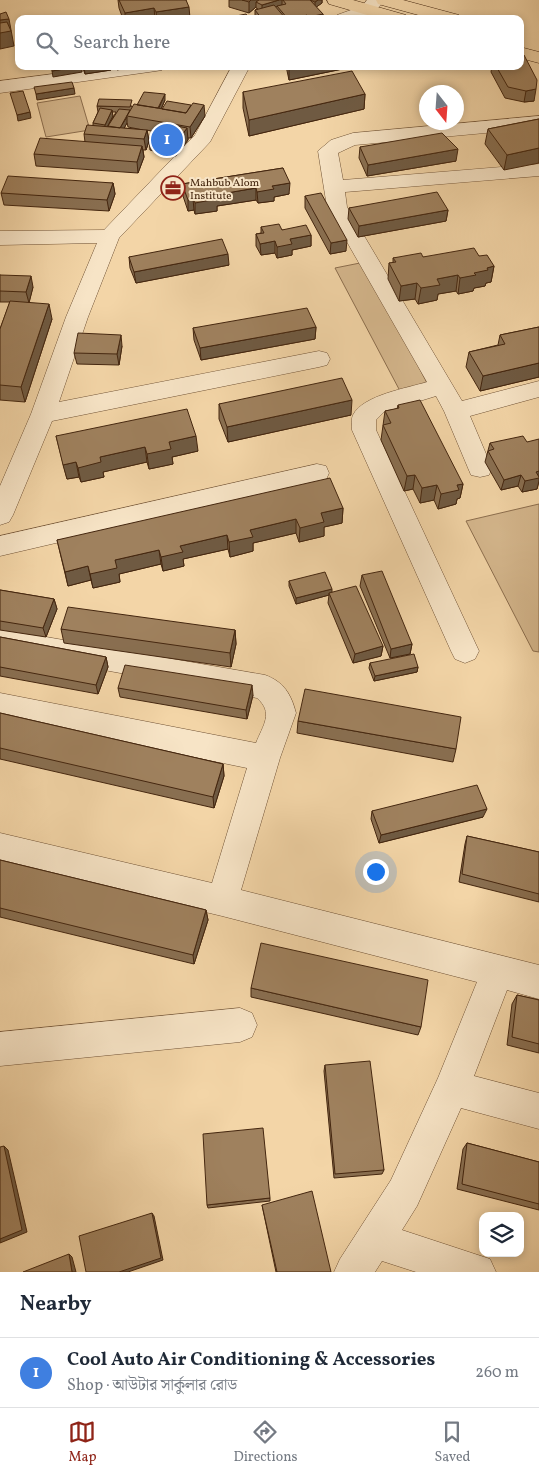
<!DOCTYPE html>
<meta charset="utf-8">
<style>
:root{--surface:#fff;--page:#f2f2f3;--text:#1f2937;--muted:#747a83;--line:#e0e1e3;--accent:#8f2418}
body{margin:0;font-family:Vollkorn,"Noto Serif Bengali",serif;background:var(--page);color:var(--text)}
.controls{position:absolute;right:15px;bottom:15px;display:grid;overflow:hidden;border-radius:10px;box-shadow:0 2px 8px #0003}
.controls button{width:45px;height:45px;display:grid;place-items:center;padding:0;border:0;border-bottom:1px solid var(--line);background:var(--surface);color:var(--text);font:25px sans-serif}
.compass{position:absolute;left:419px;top:85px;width:45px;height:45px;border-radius:50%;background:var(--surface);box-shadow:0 2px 8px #0003;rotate:163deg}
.you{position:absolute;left:375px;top:871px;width:18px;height:18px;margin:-12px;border:4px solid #fff;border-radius:50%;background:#1a73e8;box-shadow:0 0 0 8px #1a73e833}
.badge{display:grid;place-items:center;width:32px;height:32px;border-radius:50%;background:var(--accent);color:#fff;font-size:16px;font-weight:700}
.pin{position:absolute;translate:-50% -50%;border:2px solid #fff;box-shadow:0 1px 5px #0006}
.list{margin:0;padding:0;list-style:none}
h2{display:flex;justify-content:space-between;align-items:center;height:65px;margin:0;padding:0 20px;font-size:21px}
h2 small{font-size:16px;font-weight:400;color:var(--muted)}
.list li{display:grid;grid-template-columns:32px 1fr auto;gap:15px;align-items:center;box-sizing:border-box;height:70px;padding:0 20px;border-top:1px solid var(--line)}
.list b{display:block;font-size:19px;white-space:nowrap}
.list p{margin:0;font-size:16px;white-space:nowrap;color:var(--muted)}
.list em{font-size:16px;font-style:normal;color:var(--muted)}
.icon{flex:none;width:28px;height:28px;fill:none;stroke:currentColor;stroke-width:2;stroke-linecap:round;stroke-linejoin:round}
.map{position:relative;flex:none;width:539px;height:1272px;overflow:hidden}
.search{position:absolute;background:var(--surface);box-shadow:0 2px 8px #0003;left:15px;right:15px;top:15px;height:55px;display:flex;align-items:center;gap:12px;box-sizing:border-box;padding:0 18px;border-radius:10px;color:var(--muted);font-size:19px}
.sheet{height:135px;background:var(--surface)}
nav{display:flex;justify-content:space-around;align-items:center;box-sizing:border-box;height:70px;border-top:1px solid var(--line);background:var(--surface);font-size:14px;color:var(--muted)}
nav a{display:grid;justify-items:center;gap:2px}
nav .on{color:var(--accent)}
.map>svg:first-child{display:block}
.green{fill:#d5b78d;stroke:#8c6e4e}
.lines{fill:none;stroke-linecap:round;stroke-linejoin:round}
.street-casing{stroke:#705235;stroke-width:1}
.primary-casing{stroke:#44260f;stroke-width:1}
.street{fill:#f7e4c6;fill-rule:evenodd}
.primary{fill:#f3d5a7;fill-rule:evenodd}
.wall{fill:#896f51;stroke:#44260f;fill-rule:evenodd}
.shaded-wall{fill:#6f5a42;stroke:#44260f}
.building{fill:#9f815e;stroke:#44260f}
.labels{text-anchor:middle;stroke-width:4;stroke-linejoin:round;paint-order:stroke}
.far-poi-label{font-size:11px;fill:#44260f;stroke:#f7e4c6;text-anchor:start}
</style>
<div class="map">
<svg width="539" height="1272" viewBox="0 0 539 1272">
<rect width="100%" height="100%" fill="#f3d5a7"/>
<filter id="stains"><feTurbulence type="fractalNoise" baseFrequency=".004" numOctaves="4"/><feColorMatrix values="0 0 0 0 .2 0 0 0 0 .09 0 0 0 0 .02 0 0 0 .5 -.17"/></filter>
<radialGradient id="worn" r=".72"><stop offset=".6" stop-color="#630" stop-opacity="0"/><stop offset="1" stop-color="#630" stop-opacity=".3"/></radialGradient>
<path class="green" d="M80,96L90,130L46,137L37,103Z
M365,262L428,385L400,391L335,268Z
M539,504V652L533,651L466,521Z"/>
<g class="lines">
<g class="street-casing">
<path id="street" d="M367,0H384C370,21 358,19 335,19L337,15L362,6Z
M114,66H165L162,70L156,71L0,93V81Z
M232,66H250L210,142L119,238L88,317L59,402L319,351L327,353L330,359L327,365L319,367L52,421L13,515L9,522L0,525V486L31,414L66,317L97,243L0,245V231L104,230L195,135Z
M539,116V128L355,145L338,153L343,180L539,164V176L345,192L347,207L462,401L539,381V397L470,416L492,468L489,475L480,477L471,475L468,468L444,411L436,396L384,412L376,420V430L479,651L475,659L465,663L455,659L451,651L352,430C352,425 351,419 353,415C363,395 408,388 427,382L327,207L318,151L331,140L353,133Z
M317,464L326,466L329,473L326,480L0,556V536Z
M0,629L265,675C284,682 291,694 296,713L280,758L241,890L539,965V999L507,990L474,1076L539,1093V1129L461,1108L417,1206L402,1230L490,1259L496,1272H416L382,1261L375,1272H334L340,1259L391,1180L438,1078L477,982L222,916L0,863V833L212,883L247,768L0,717V693L256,743C263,725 274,713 257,698L0,651Z
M240,1008L252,1013L257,1025L252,1037L240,1042L0,1066V1032Z"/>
</g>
<g class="primary-casing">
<path id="primary" d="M327,0H353L406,15L408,19H381L329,4Z
M376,0H403L459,15L461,19H433L378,4Z
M520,47L539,52V63L520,58Z"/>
</g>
<use href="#street" class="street"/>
<use href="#primary" class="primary"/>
</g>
<path class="wall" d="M118,0H186L190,18L184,19H123L119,8Z
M229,0H322V3L316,7L323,14V19H255V10L258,9L256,8V7L249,13L229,7Z
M82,66H111V70L85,74Z
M286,66H357L289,80Z
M492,66H520L534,101L524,102L505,98L491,72Z
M243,92L365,94L364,109L249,136L243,108Z
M165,100L161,109L205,116L191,138H188V140L176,156L150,150L149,139L155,132L147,130L149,141L146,150H143L144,157L138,173L36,166L34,154L85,142L84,134L93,126V123L98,112L97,106H132V107L137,105ZM112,112H116L108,127H107L113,116ZM127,123L128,127L143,130L124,128Z
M539,119L504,170L485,144L488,129Z
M360,147L456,161L367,176L359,158Z
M283,168L289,194L274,197V201L258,203L256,200L217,206V211L195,214L194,210L188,211L183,196L182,184Z
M113,183L115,194L109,211L4,205L1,193Z
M305,196L346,251L330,254L305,208Z
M349,208L448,210L446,221L358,237L348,219Z
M261,227L282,230L311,235V246L292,250V255L277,258L275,253L261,255L256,246V234L261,233Z
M479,256L494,266L491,282L486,283L485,286L474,288L473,291L458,294L456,291L438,294L437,300L418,304L415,299L399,301L388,279L389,263H393V258Z
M129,257L229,265L136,283L130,268Z
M0,275L33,287L29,302L52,319L25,402L0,400V329L10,302H0Z
M316,327L315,339L201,360L194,340L193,328Z
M539,327V377L480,391L466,367L469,352L498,345L500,335Z
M122,346L119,365L77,364L74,353Z
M219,404L351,415L228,442L219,419Z
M398,405L463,484L460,498L457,499L456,504L438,509L434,500L420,503L413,489L404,491L381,440L385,411L397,409Z
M56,436L198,451L172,457L173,464L149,469L147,462L103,472L104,477L81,482L79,477L67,479Z
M490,443L539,481L537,489L522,492L518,486L501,490L485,462Z
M343,508L342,523L324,527V536L299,542L296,533L253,543V551L230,557L228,549L183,559L184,566L163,571L161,564L119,574L120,582L93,588L91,580L68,586L57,540Z
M362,575L412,644L410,654L390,658L360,586Z
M289,581L332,592L383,646L381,656L353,663L328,603L329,595L296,604L289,586Z
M0,590L54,599L57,609L46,637L0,630Z
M61,629L235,630L236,644L231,667L64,643Z
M0,637L106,657L108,667L98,694L0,676Z
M370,663L418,667L417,672L374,681L369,668Z
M118,688L253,695L247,719L120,697Z
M0,713L223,764L224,776L214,808L0,759Z
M298,721L456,749L453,762L297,733Z
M372,811L483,817L379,843L371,819Z
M467,836L539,852V902L459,882L465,844Z
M0,860L206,910L208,920L194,964L0,917Z
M251,988L421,1027L418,1035L251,997Z
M517,995L539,1000V1053L507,1045L512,1004Z
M325,1065L384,1170L382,1174L334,1178L324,1071Z
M467,1143L539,1162V1210L457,1189L463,1149Z
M270,1198V1201L208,1208L207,1205Z
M262,1205L331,1272H276Z"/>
<path class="shaded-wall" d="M251,0H264L256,2V7L249,13V2Z
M279,0H282V5L262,11V5Z
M318,0H322V3L315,8V2Z
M189,7L190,18L184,19H157L156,12Z
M154,8L155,19H125V13Z
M323,14V19H309V17Z
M307,15V19H294Z
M9,19L14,46L0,49V20Z
M82,66V72L53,77L52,71Z
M84,66H111V70L85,74Z
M117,66H138L117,70Z
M289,66H357L289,80Z
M74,88L75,94L37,100L36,94Z
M536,89L534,101L524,102L526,91Z
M165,94V100L158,116V110Z
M365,94L364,109L249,136V120Z
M204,105L205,116L191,138L190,127Z
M112,110L113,116L105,131V125Z
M30,112L31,118L18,121L17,115Z
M127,117V123L121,134L120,128Z
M187,128L188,140L176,156L175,145Z
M147,130L149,141L146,150L144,139Z
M142,146L144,157L138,173L137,162Z
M539,148V163L504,170L507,155Z
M458,149L456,161L367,176L368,165Z
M113,183L115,194L109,211L107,200Z
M290,183L289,194L274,197V201L258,203L257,192L272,186Z
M256,188V200L217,206V211L195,214V203L215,195Z
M193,199L194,210L188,211V200Z
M448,210L446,221L358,237L359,226Z
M311,235V246L292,250V255L277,258V247L290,239Z
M347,240L346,251L330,254L331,243Z
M275,241V253L261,255L260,244Z
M228,254L229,265L136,283L134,272Z
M494,266L491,282L486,283L485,286L474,288L473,291L458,294L460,278L487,268Z
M458,275L456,291L438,294L437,300L418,304L421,288L437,279Z
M31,276L33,287L29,303L26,292Z
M417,283L415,299L399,301L401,286Z
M49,304L52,319L25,402L21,387Z
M316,327L315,339L201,360L200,348Z
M121,335L122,346L119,365L117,354Z
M539,363V377L480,391L483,376Z
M352,400L351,415L228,442L227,427Z
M196,436L198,451L172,457L173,464L149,469L147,454L169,442Z
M145,447L147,462L103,472L104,477L81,482L78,468L100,457Z
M76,462L79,477L67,479L63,465Z
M539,471V481L537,489L522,492L525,481L536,472Z
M415,475L413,489L404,491L407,476Z
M521,475L518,486L501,490L504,480Z
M463,484L460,498L457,499L456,504L438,509L441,494L457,485Z
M437,485L434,500L420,503L422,488Z
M343,508L342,523L324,527V536L299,542L300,528L321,513Z
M296,519V533L253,543V551L230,557L229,542L250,530Z
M227,535L228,549L183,559L184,566L163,571L161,557L180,546Z
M159,550L161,564L119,574L120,582L93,588L90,574L115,560Z
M88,566L91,580L68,586L65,572Z
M332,589V595L329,593V595L296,604V598Z
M54,599L57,609L46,637L43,628Z
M235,630L236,644L231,667L230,653Z
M412,644L410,654L390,658L391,649Z
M383,646L381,656L353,663L355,654Z
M106,657L108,667L98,694L96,685Z
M418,667L417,672L374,681L375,676Z
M252,685L253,695L247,719L246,710Z
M223,764L224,776L214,808L213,797Z
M487,809L483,817L379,843L381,835Z
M206,910L208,920L194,964L193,955Z
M4,1146L8,1150L27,1232L0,1243Z
M152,1213L154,1216L163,1260L128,1272H119Z
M69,1254L72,1257L76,1272H72Z"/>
<path class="building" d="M119,0H186L189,7L156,12L154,8L125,13Z
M242,0H251L249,2Z
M259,0H279L262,5L256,2Z
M283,0H310L323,14L309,17L307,15L294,19H288L277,6L286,4Z
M310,0H318L315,2Z
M274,5L286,19H262L255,10Z
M6,12L9,19L0,20V14Z
M246,14L250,19H237L236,17L227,19L226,18Z
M7,22L11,31L0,33V23Z
M520,55H524L537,80L536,89L526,91L508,87L496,66H520Z
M51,66H82L52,71Z
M352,71L365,94L249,120L243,92Z
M72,82L74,88L36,94L34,87Z
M23,91L30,112L17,115L10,93Z
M144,92L165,94L158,108L137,105Z
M99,99L132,100L130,107L97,106Z
M167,101L191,105L186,113L162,109Z
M193,103L204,105L190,127L127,116L134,104L186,113Z
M100,108L112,110L105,125L93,123Z
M119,109L130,110L120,128L108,126Z
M539,119V148L507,155L488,129Z
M161,123L187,128L175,145L149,139Z
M87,125L147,130L144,139L84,134Z
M442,133L458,149L368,165L360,147Z
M40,138L142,146L137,162L34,154Z
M283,168L290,183L272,186L274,189L257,192L256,188L215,195L217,199L195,203L193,199L188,200L182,184Z
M8,176L113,183L107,200L1,193Z
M437,192L448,210L359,226L349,208Z
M321,193L347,240L331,243L305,196Z
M279,224L282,230L306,225L311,235L290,239L292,244L277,247L275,241L260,244L256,234L264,233L261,227Z
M222,239L228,254L134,272L129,257Z
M474,248L479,256L487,255L494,266L487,268L488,270L474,273L476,275L460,278L458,275L437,279L440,285L421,288L417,283L401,286L389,263L396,262L393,258L421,253L423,257Z
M0,275L31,276L26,292L0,291Z
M10,301L49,304L21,387L0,385V329Z
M307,308L316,327L200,348L193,328Z
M539,327V363L483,376L469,352L505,344L500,335Z
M78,333L121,335L117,354L74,353Z
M342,378L352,400L227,427L219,404Z
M420,400L463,484L457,485L459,490L441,494L437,485L422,488L415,475L407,476L383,425L391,423L385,411L399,408L398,405Z
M187,409L196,436L169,442L171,449L147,454L145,447L100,457L101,462L78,468L76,462L63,465L56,436Z
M523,436L527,442L539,439V471L536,472L539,477V478L525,481L521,475L504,480L488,451L494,449L490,443Z
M330,478L343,508L321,513L324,522L300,528L296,519L250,530L253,537L229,542L227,535L180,546L183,552L161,557L159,550L115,560L117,568L90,574L88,566L65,572L57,540Z
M382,571L412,644L391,649L362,575Z
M325,572L332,589L296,598L289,581Z
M356,586L383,646L355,654L329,593Z
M0,590L54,599L43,628L0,621Z
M68,607L235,630L230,653L61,629Z
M0,637L106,657L96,685L0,667Z
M414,654L418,667L375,676L370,663Z
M125,665L252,685L246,710L118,688Z
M305,689L461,717L456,749L298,721Z
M0,713L223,764L213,797L0,748Z
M477,785L487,809L381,835L372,811Z
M467,836L539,852V894L462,874Z
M0,860L206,910L193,955L0,908Z
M261,943L428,980L421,1027L251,988Z
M517,995L539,1000V1044L512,1037Z
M370,1061L384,1170L335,1174L325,1065Z
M263,1128L270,1198L207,1205L203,1134Z
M467,1143L539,1162V1204L462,1184Z
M4,1146L22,1230L0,1239V1147Z
M312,1191L331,1272H277L262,1205Z
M152,1213L161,1258L119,1272H86L79,1236Z
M69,1254L72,1272H23Z"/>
<defs>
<g id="office-ring" transform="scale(1.25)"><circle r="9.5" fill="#f7e4c6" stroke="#8f2418" stroke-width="1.5"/><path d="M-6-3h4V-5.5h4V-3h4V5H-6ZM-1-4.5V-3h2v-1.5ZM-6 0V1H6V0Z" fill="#8f2418"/></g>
</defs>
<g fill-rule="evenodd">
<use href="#office-ring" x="173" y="188"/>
</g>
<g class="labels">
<g class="far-poi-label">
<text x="190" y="186">Mahbub Alom<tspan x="190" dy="13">Institute</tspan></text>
</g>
</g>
<rect width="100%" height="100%" filter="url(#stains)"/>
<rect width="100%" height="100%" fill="url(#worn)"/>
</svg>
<div class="controls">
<button><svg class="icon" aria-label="layers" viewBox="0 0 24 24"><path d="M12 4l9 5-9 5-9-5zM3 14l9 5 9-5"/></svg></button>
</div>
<svg class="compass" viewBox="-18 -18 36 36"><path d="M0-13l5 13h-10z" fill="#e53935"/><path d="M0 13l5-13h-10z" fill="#747a83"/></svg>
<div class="you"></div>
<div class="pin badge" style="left:167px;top:140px;background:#3f7fe0">1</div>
<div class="search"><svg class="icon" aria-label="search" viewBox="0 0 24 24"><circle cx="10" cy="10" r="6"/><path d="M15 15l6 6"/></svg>Search here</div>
</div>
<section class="sheet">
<h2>Nearby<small></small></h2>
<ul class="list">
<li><span class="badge" style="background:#3f7fe0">1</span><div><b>Cool Auto Air Conditioning &amp; Accessories</b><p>Shop · আউটার সার্কুলার রোড</p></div><em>260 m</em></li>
</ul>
</section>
<nav>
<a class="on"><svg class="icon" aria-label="map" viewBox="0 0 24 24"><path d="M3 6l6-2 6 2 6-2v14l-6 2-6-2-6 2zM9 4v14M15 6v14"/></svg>Map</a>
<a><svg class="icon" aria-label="directions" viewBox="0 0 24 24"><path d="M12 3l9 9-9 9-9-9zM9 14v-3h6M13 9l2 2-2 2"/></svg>Directions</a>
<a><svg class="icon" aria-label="saved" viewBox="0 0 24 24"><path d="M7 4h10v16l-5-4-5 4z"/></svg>Saved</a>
</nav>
